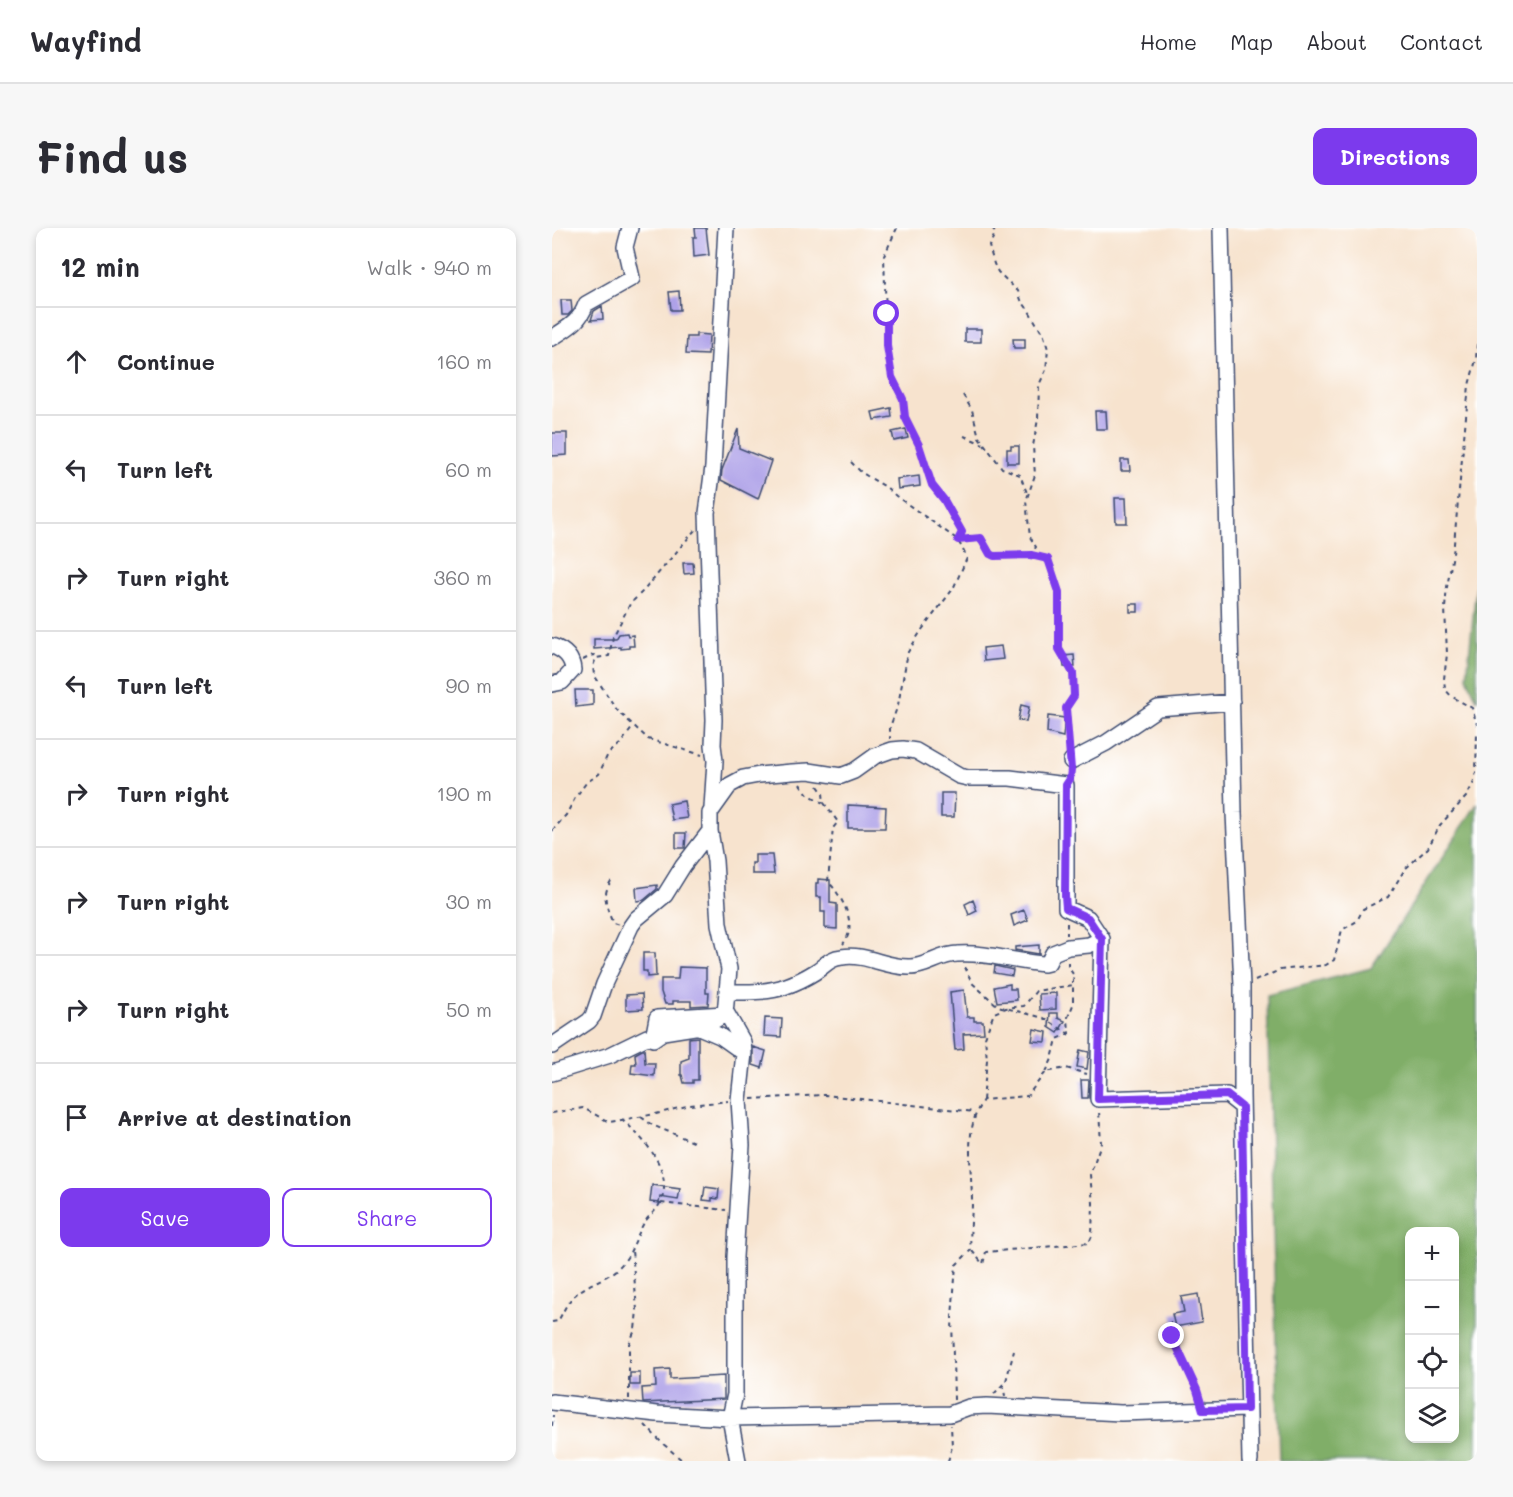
<!DOCTYPE html>
<meta charset="utf-8">
<style>
:root{--surface:#fff;--page:#f7f7f7;--text:#2b2b33;--muted:#7c7c81;--line:#e1e1e2;--accent:#7c3aed}
body{margin:0;font-family:Mali,sans-serif;background:var(--page);color:var(--text)}
.controls{position:absolute;right:18px;bottom:18px;display:grid;overflow:hidden;border-radius:12px;box-shadow:0 3px 9px #0003}
.controls button{width:54px;height:54px;display:grid;place-items:center;padding:0;border:0;border-bottom:2px solid var(--line);background:var(--surface);color:var(--text);font:30px sans-serif}
.stop{position:absolute;width:18px;height:18px;margin:-14px;border:4px solid #7c3aed;border-radius:50%;background:#fff}
.stop.end{background:#7c3aed;border-color:#fff;box-shadow:0 2px 6px #0008}
.list{margin:0;padding:0;list-style:none}
h2{display:flex;justify-content:space-between;align-items:center;height:78px;margin:0;padding:0 24px;font-size:26px}
h2 small{font-size:20px;font-weight:400;color:var(--muted)}
.list li{display:grid;grid-template-columns:39px 1fr auto;gap:18px;align-items:center;box-sizing:border-box;height:108px;padding:0 24px;border-top:2px solid var(--line)}
.list b{display:block;font-size:22px;white-space:nowrap}
.list em{font-size:20px;font-style:normal;color:var(--muted)}
.actions{display:flex;gap:12px;padding:18px 24px}
.actions a{flex:1;padding:14px 0;border:2px solid var(--accent);border-radius:12px;text-align:center;font-size:21px;color:var(--accent)}
.actions .main{background:var(--accent);color:#fff}
.icon{flex:none;width:33px;height:33px;fill:none;stroke:currentColor;stroke-width:2;stroke-linecap:round;stroke-linejoin:round}
.map{position:relative;flex:none;width:925px;height:1233px;overflow:hidden;border-radius:12px}
header{display:flex;align-items:center;gap:36px;box-sizing:border-box;height:84px;padding:0 30px;background:var(--surface);border-bottom:2px solid var(--line)}
header strong{font-size:28px}
nav{display:flex;gap:33px;margin-inline-start:auto;font-size:21px}
.intro{display:flex;align-items:center;justify-content:space-between;box-sizing:border-box;height:144px;padding:0 36px}
h1{margin:0;font-size:42px}
.button{padding:15px 27px;border-radius:12px;background:var(--accent);color:#fff;font-size:21px;font-weight:700}
main{display:flex;gap:36px;padding:0 36px}
aside{flex:1;background:var(--surface);border-radius:12px;box-shadow:0 3px 9px #0003}
.map>svg:first-child{display:block}
.forest{fill:#80ae67;stroke:#4e6e62;stroke-width:1.5;fill-rule:evenodd}
.building{fill:#aea1e8}
.lines{fill:none;stroke-linecap:round;stroke-linejoin:round}
.minor-casing{stroke:#3c4a6f;stroke-width:18}
.path{stroke:#3c4a6f;stroke-width:2;stroke-dasharray:4.5 4.5;stroke-linecap:butt}
.minor{stroke:#fff;stroke-width:15}
.route{stroke:#7c3aed;stroke-width:8}
</style>
<header>
<strong>Wayfind</strong>
<nav><a>Home</a><a>Map</a><a>About</a><a>Contact</a></nav>
</header>
<div class="intro"><h1>Find us</h1><a class="button">Directions</a></div>
<main>
<aside>
<h2>12 min<small>Walk · 940 m</small></h2>
<ul class="list">
<li><svg class="icon" aria-label="ahead" viewBox="0 0 24 24"><path d="M12 20V5M6 11l6-6 6 6"/></svg><div><b>Continue</b></div><em>160 m</em></li>
<li><svg class="icon" aria-label="left" viewBox="0 0 24 24"><path d="M17 20v-9H6M10 6l-5 5 5 5"/></svg><div><b>Turn left</b></div><em>60 m</em></li>
<li><svg class="icon" aria-label="right" viewBox="0 0 24 24"><path d="M7 20v-9h11M14 6l5 5-5 5"/></svg><div><b>Turn right</b></div><em>360 m</em></li>
<li><svg class="icon" aria-label="left" viewBox="0 0 24 24"><path d="M17 20v-9H6M10 6l-5 5 5 5"/></svg><div><b>Turn left</b></div><em>90 m</em></li>
<li><svg class="icon" aria-label="right" viewBox="0 0 24 24"><path d="M7 20v-9h11M14 6l5 5-5 5"/></svg><div><b>Turn right</b></div><em>190 m</em></li>
<li><svg class="icon" aria-label="right" viewBox="0 0 24 24"><path d="M7 20v-9h11M14 6l5 5-5 5"/></svg><div><b>Turn right</b></div><em>30 m</em></li>
<li><svg class="icon" aria-label="right" viewBox="0 0 24 24"><path d="M7 20v-9h11M14 6l5 5-5 5"/></svg><div><b>Turn right</b></div><em>50 m</em></li>
<li><svg class="icon" aria-label="arrive" viewBox="0 0 24 24"><path d="M6 21V4h12l-3 4 3 4H6"/></svg><div><b>Arrive at destination</b></div></li>
</ul>
<div class="actions"><a class="main">Save</a><a>Share</a></div>
</aside>
<div class="map">
<svg width="925" height="1233" viewBox="0 0 925 1233">
<rect width="100%" height="100%" fill="#fff"/>
<filter id="ink" filterUnits="userSpaceOnUse"><feTurbulence type="fractalNoise" baseFrequency=".0167" numOctaves="2"/><feDisplacementMap in="SourceGraphic" scale="12" xChannelSelector="R" yChannelSelector="G"/><feConvolveMatrix kernelMatrix="1 2 1 2 8 2 1 2 1" color-interpolation-filters="sRGB"/></filter>
<filter id="wash" filterUnits="userSpaceOnUse"><feTurbulence type="fractalNoise" baseFrequency=".008" numOctaves="4" result="noise"/><feDisplacementMap in="SourceGraphic" scale="24" xChannelSelector="R" yChannelSelector="G"/><feGaussianBlur stdDeviation="1.35" result="paint"/><feColorMatrix in="noise" values="0 0 0 0 0 0 0 0 0 0 0 0 0 0 0 0 0 1.4 0 .05"/><feComposite in="paint" operator="in"/></filter>
<g filter="url(#wash)">
<rect width="100%" height="100%" fill="#f7e3ce"/>
<path class="forest" d="M925,349V472L915,449Z
M925,576V1233H727L715,767L819,740ZM858,1004H902V1210H858Z"/>
<g id="blocks">
<path class="building" d="M143,0H154L157,27L142,29L141,9H144Z
M127,63L128,82H119L117,64Z
M9,72H19L20,83L16,87H10Z
M50,78L51,91L39,92L42,83Z
M413,101H429V114H413Z
M144,106L157,107L156,127L134,126L135,109H144Z
M461,111H473V120H462Z
M339,180L340,189L322,192L320,184Z
M543,183H554L555,201H544Z
M186,201L187,220L219,233L206,271L169,252L170,242Z
M354,201L356,210L342,213L340,204Z
M0,205H15V227L0,228Z
M459,218H467V235H455V221H459Z
M569,232H577L578,243H569Z
M367,248L368,258L346,261L345,251Z
M563,270H574L575,295H564Z
M131,335H141L142,345L132,346Z
M578,376H586V384H578Z
M75,405L76,408L81,407L82,418H77V420L69,421V419L42,421V411H64L67,406Z
M449,418L451,431L432,433L431,420Z
M522,427L523,439H512L511,428Z
M23,462H41V477L24,479Z
M469,477L477,479L474,494L466,492Z
M496,488L513,490L511,509L495,505Z
M389,565H403L402,589H389Z
M132,573L135,590L120,592L117,576Z
M296,577L334,579L333,600H296Z
M124,605H134L133,620H124Z
M203,627H220L222,646H200V635H203Z
M266,651L278,652V675L285,676V701L273,700V684H269V669H264V655H266Z
M105,657V661L92,672L85,673L84,660Z
M421,672L425,683L417,687L413,676Z
M472,682L476,692L462,698L459,687Z
M487,717V726L463,722V719Z
M91,725H103L104,748L95,749V743H91Z
M443,738L461,742L460,748L442,745Z
M127,739L154,740V765H157L156,777L139,778V773H121V776H113L109,764V751H126Z
M458,756V761H464L465,772L445,774L442,759Z
M412,762L415,789H422V793H431L432,805L411,806L412,821L403,822L398,764Z
M504,765V781L488,782L487,766Z
M90,766L91,781L74,782V767Z
M498,785H506V790L513,793L506,805L497,799Z
M213,790L230,791L229,809L212,808Z
M482,801L495,804L494,814L480,813Z
M146,809V852H141V855H132L130,847H129V833L137,830V810Z
M201,819L214,823L210,840L201,837Z
M92,821L93,835H103L102,848L79,845L80,836H84L83,826Z
M528,822L537,824L535,841L525,839Z
M529,852H537L536,870H530Z
M100,957L128,961L126,972L108,969L107,975L98,974Z
M153,959L167,961L166,971L160,970V973L151,972Z
M646,1066L650,1094L623,1099L620,1086L632,1084L629,1069Z
M118,1141V1151L172,1148V1171L91,1175L90,1160L104,1159L103,1142Z
M78,1145H88V1157H78Z"/>
</g>
</g>
<g filter="url(#ink)">
<use href="#blocks" fill-opacity="0" stroke="#3c4a6f" stroke-width="1.5"/>
<g class="lines">
<g class="minor-casing">
<path id="minor" d="M669,0L682,585L690,758V867L698,1233
M0,110C15,100 28,94 34,76L80,50L73,19L78,0
M0,418C12,422 20,429 21,442L10,454L0,456
M519,533L554,515L606,480L680,474
M160,580L163,533L161,517L162,492L155,285L161,239L174,0
M175,764C194,764 216,765 234,758C243,755 255,749 263,744C273,738 277,730 290,729C314,725 334,740 358,739C375,739 388,726 406,726C435,724 463,734 492,736L496,735L501,725L516,719L537,717L550,711
M147,799L168,808L192,825
M101,811L105,790L173,786
M0,818L37,793L41,788L52,756L79,698L84,691L113,667L131,638L158,603
M0,845L58,827L95,809L101,811L111,804L155,797L173,786
M0,1174L105,1186L178,1190L398,1186L417,1179L435,1178L569,1185L695,1181
M186,1233L178,1190L183,1166V1029L190,917L187,872L192,825L191,814L175,786H173L177,741L167,696L163,633L158,603V585L178,557L191,550L207,547L240,544L257,543L289,548L302,543L323,528L340,522L351,521L364,523L407,548L416,550H458L514,557V680L536,690L550,711L546,871L675,867L690,879"/>
</g>
<path class="path" d="M345,0L332,28L335,118L340,149L344,160L349,165L353,189L373,233L380,257L392,272L410,304L406,312L419,309L429,310L438,326L442,328L479,326
M441,0L443,6L437,18L442,36L446,44L466,63L469,72L477,83L492,108L496,121L494,142L487,157L486,191L481,218L483,247L474,273L478,309L484,319L479,326L496,331L507,364V421L521,445L522,468L514,480L516,520
M925,116L924,132L917,157L901,326L895,359L893,380L895,426L892,451L893,461L899,468L920,480L925,497
M411,167L420,182L427,209L450,240L468,247L475,265
M412,208L431,216
M299,234L310,245L334,259L344,268L406,312L415,330L401,361L369,403L356,424L346,477L338,499V511
M143,302L93,361L78,376L61,409L57,428L44,430L41,438L42,447L65,482L96,511L150,527
M31,432L41,427L47,428
M248,556L256,566L271,575
M266,558L271,565L272,575L286,594L281,600L276,653C290,669 307,697 291,716
M0,603L14,587L23,570L34,555L47,546L56,526L68,516L81,499
M59,653C49,669 55,679 61,695L67,697
M515,695V707
M516,734V739L521,746V777L516,789L517,806
M413,739L420,755L446,778L492,790L517,806
M703,753L728,742L774,737L782,732L790,702L805,693L811,681L836,669L853,641L876,620L888,597L914,569L921,556L924,544L925,504
M494,844L500,831L505,811L517,806
M199,871L273,867L423,884
M431,872L435,832L433,809L442,785L454,780L472,778L484,763L521,757
M0,885L31,880L57,894L104,886L138,877L176,873
M89,889L100,897L144,915
M109,975L174,982
M420,1023L431,1036L434,1024L537,1015L540,1008L541,975L538,947L549,915L547,883
M0,1094L6,1093C11,1085 14,1076 21,1069C33,1056 54,1052 67,1039C80,1027 83,1010 92,995C97,987 105,983 109,973C122,941 91,911 70,891
M618,1094L620,1108L645,1162L648,1171
M451,1156L453,1168
M442,1166L454,1153L462,1123
M77,1171V1116L83,1102L85,1082L80,1022
M402,1172L400,1089L404,1037L419,1022C417,1006 420,990 420,974C420,939 411,903 431,872L475,868L494,844L514,840L535,846
M93,1197L109,1214L131,1233
M0,1198L1,1187
M396,1233L400,1219L399,1197"/>
<use href="#minor" class="minor"/>
</g>
</g>
<g class="lines" filter="url(#ink)">
<path class="route" d="M335,86V118L340,149L351,171L353,189L367,217L380,257L392,272L410,304L406,312L429,310L438,326L442,328L479,327L496,331L507,364V421L521,445L522,468L514,480L519,541L518,551L514,557L513,668L514,680L536,690L550,711L546,871L675,867L690,879L695,1181L651,1182L645,1162L620,1108"/>
</g>
</svg>
<div class="controls">
<button>+</button>
<button>−</button>
<button><svg class="icon" aria-label="locate" viewBox="0 0 24 24"><circle cx="12" cy="12" r="6"/><path d="M12 2v4M12 18v4M2 12h4M18 12h4"/></svg></button>
<button><svg class="icon" aria-label="layers" viewBox="0 0 24 24"><path d="M12 4l9 5-9 5-9-5zM3 14l9 5 9-5"/></svg></button>
</div>
<div class="stop" style="left:335px;top:86px"></div>
<div class="stop end" style="left:620px;top:1108px"></div>
</div>
</main>
